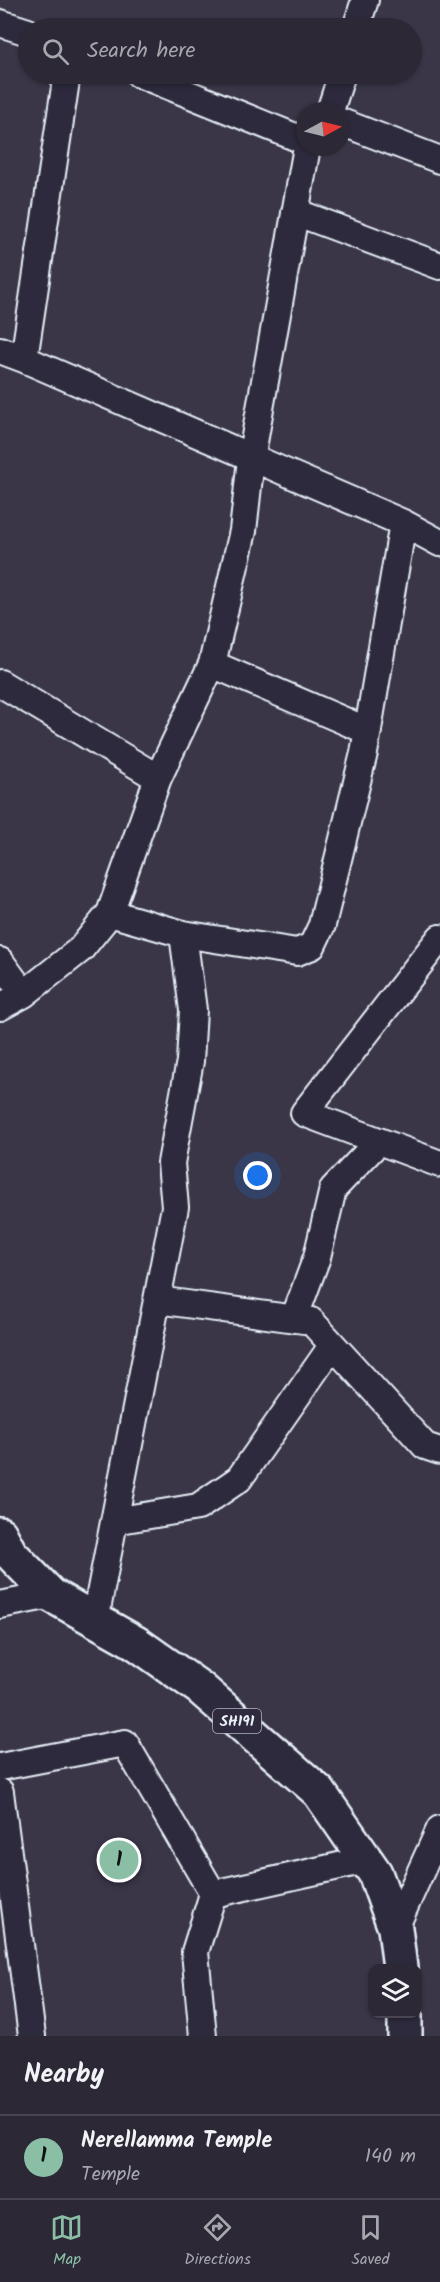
<!DOCTYPE html>
<style>
:root{--surface:#2c2836;--page:#34303e;--text:#f1f3f6;--muted:#a6a6ad;--line:#484451;--accent:#8abfa5}
body{margin:0;font-family:Kalam,sans-serif;background:var(--page);color:var(--text)}
.controls{position:absolute;right:18px;bottom:18px;display:grid;overflow:hidden;border-radius:12px;box-shadow:0 2px 4px #0004}
.controls button{width:54px;height:54px;display:grid;place-items:center;padding:0;border:0;border-bottom:2px solid var(--line);background:var(--surface);color:var(--text);font:30px sans-serif}
.compass{position:absolute;left:296px;top:102px;width:54px;height:54px;border-radius:50%;background:var(--surface);box-shadow:0 2px 4px #0004;rotate:83deg}
.you{position:absolute;left:258px;top:1176px;width:21px;height:21px;margin:-15px;border:4px solid #fff;border-radius:50%;background:#1a73e8;box-shadow:0 0 0 9px #1a73e833}
.badge{display:grid;place-items:center;width:39px;height:39px;border-radius:50%;background:var(--accent);color:#111;font-size:20px;font-weight:700}
.pin{position:absolute;translate:-50% -50%;border:3px solid #fff;box-shadow:0 2px 6px #0006}
.list{margin:0;padding:0;list-style:none}
h2{display:flex;justify-content:space-between;align-items:center;height:78px;margin:0;padding:0 24px;font-size:26px}
h2 small{font-size:20px;font-weight:400;color:var(--muted)}
.list li{display:grid;grid-template-columns:39px 1fr auto;gap:18px;align-items:center;box-sizing:border-box;height:84px;padding:0 24px;border-top:2px solid var(--line)}
.list b{display:block;font-size:22px;white-space:nowrap}
.list p{margin:0;font-size:20px;white-space:nowrap;color:var(--muted)}
.list em{font-size:20px;font-style:normal;color:var(--muted)}
.icon{flex:none;width:33px;height:33px;fill:none;stroke:currentColor;stroke-width:2;stroke-linecap:round;stroke-linejoin:round}
.map{position:relative;flex:none;width:440px;height:2036px;overflow:hidden}
.search{position:absolute;background:var(--surface);box-shadow:0 2px 4px #0004;left:18px;right:18px;top:18px;height:66px;display:flex;align-items:center;gap:15px;box-sizing:border-box;padding:0 21px;border-radius:33px;color:var(--muted);font-size:22px}
.sheet{height:162px;background:var(--surface)}
nav{display:flex;justify-content:space-around;align-items:center;box-sizing:border-box;height:84px;border-top:2px solid var(--line);background:var(--surface);font-size:16px;color:var(--muted)}
nav a{display:grid;justify-items:center;gap:3px}
nav .on{color:var(--accent)}
.map>svg:first-child{display:block}
.lines{fill:none;stroke-linecap:round;stroke-linejoin:round}
.minor-casing{stroke:#e8f1f8;stroke-width:30}
.primary-casing{stroke:#e8f1f8;stroke-width:38}
.minor{stroke:#2f2a3d;stroke-width:26}
.primary{stroke:#2f2a3d;stroke-width:33}
.labels{text-anchor:middle;stroke-width:4.5;stroke-linejoin:round;paint-order:stroke}
.shield{fill:#2f2a3d;stroke:#b0b5c0;stroke-width:1.5}
.shield-label{font-size:15px;font-weight:bold;fill:#e8f1f8}
</style>
<div class="map">
<svg width="440" height="2036" viewBox="0 0 440 2036">
<rect width="100%" height="100%" fill="#3a3648"/>
<filter id="ink" filterUnits="userSpaceOnUse"><feTurbulence type="fractalNoise" baseFrequency=".0167" numOctaves="2"/><feDisplacementMap in="SourceGraphic" scale="12" xChannelSelector="R" yChannelSelector="G"/><feConvolveMatrix kernelMatrix="1 2 1 2 8 2 1 2 1" color-interpolation-filters="sRGB"/></filter>
<g filter="url(#ink)">
<g class="lines">
<g class="minor-casing">
<path id="minor" d="M0,23L28,32
M356,28L365,0
M139,74L305,141
M330,111L342,74
M341,122L440,160
M295,212L440,266
M0,350L24,359L67,74
M24,359L403,523L440,543
M212,664L368,731
M0,683L158,778
M110,913L183,934L297,952L312,946L322,925L364,753L403,523
M440,938L304,1113L440,1164
M0,961L24,994L81,949L110,913L158,778L212,664L243,531L251,459L307,147
M0,1007L24,994
M157,1300L311,1321L425,1446L440,1451
M294,1319L317,1257L333,1189L379,1141
M114,1521L198,1507L239,1479L332,1346
M0,1605L51,1595
M95,1620L175,1207L171,1163L190,1061L193,1010L183,934
M0,1767L125,1743L213,1894
M0,1792L32,2036
M395,1928L440,1829
M203,2036L195,1952L213,1894L366,1860"/>
</g>
<g class="primary-casing">
<path id="primary" d="M0,1534L10,1553L51,1595L136,1643L200,1688L319,1792L375,1873L395,1928L400,1968
M405,2036V2014"/>
</g>
<use href="#minor" class="minor"/>
<use href="#primary" class="primary"/>
</g>
</g>
<g class="labels">
<rect class="shield" x="213" y="1709" width="48" height="24" rx="4.5"/>
<g class="shield-label">
<text x="237" y="1726">SH191</text>
</g>
</g>
</svg>
<div class="controls">
<button><svg class="icon" aria-label="layers" viewBox="0 0 24 24"><path d="M12 4l9 5-9 5-9-5zM3 14l9 5 9-5"/></svg></button>
</div>
<svg class="compass" viewBox="-18 -18 36 36"><path d="M0-13l5 13h-10z" fill="#e53935"/><path d="M0 13l5-13h-10z" fill="#a6a6ad"/></svg>
<div class="you"></div>
<div class="pin badge" style="left:119px;top:1860px">1</div>
<div class="search"><svg class="icon" aria-label="search" viewBox="0 0 24 24"><circle cx="10" cy="10" r="6"/><path d="M15 15l6 6"/></svg>Search here</div>
</div>
<section class="sheet">
<h2>Nearby<small></small></h2>
<ul class="list">
<li><span class="badge">1</span><div><b>Nerellamma Temple</b><p>Temple</p></div><em>140 m</em></li>
</ul>
</section>
<nav>
<a class="on"><svg class="icon" aria-label="map" viewBox="0 0 24 24"><path d="M3 6l6-2 6 2 6-2v14l-6 2-6-2-6 2zM9 4v14M15 6v14"/></svg>Map</a>
<a><svg class="icon" aria-label="directions" viewBox="0 0 24 24"><path d="M12 3l9 9-9 9-9-9zM9 14v-3h6M13 9l2 2-2 2"/></svg>Directions</a>
<a><svg class="icon" aria-label="saved" viewBox="0 0 24 24"><path d="M7 4h10v16l-5-4-5 4z"/></svg>Saved</a>
</nav>
